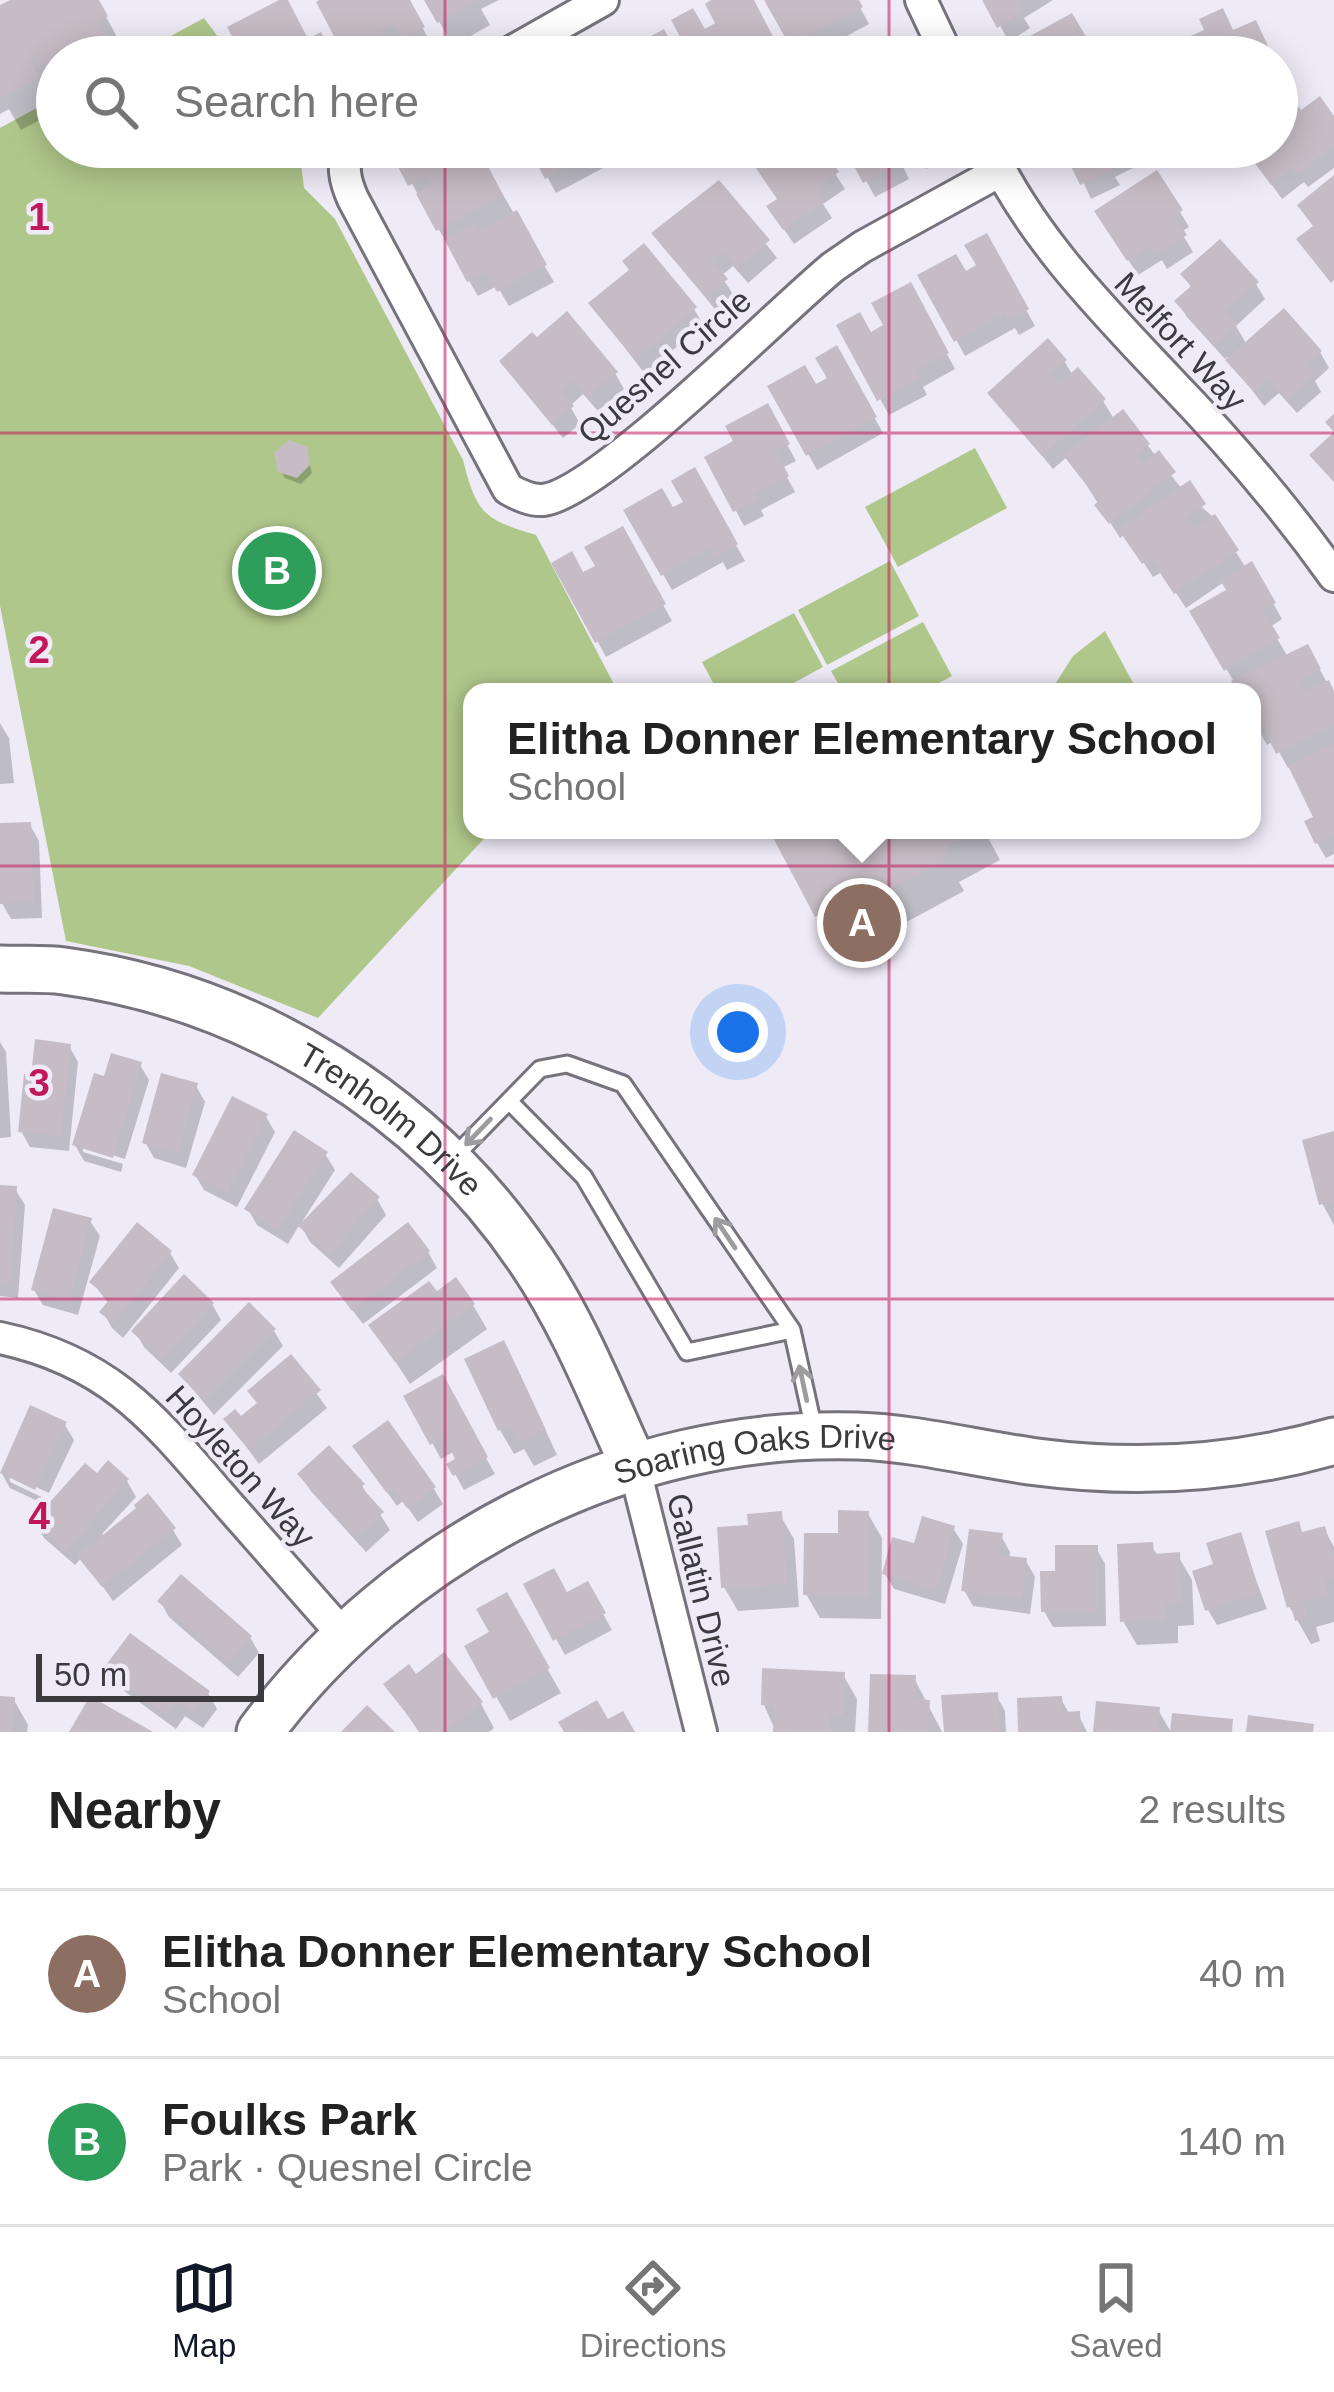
<!DOCTYPE html>
<meta charset="utf-8">
<style>
:root{--surface:#fff;--page:#f2f2f2;--text:#222;--muted:#767676;--line:#e0e0e0;--accent:#111827}
body{margin:0;font-family:Arial,sans-serif;background:var(--page);color:var(--text)}
.scale{position:absolute;left:36px;bottom:30px;width:228px;box-sizing:border-box;padding-left:12px;border:6px solid #3b3a3f;border-top:0;font-size:33px;line-height:42px;white-space:nowrap;color:#3b3a3f;-webkit-text-stroke:9px #eeebf7;paint-order:stroke}
.you{position:absolute;left:738px;top:1032px;width:42px;height:42px;margin:-30px;border:9px solid #fff;border-radius:50%;background:#1a73e8;box-shadow:0 0 0 18px #1a73e833}
.badge{display:grid;place-items:center;width:78px;height:78px;border-radius:50%;background:var(--accent);color:#fff;font-size:39px;font-weight:700}
.pin{position:absolute;translate:-50% -50%;border:6px solid #fff;box-shadow:0 3px 12px #0006}
.popup{position:absolute;left:463px;top:683px;width:798px;height:156px;box-sizing:border-box;display:grid;place-content:center;border-radius:24px;background:var(--surface);filter:drop-shadow(0 3px 9px #0005);font-size:39px;white-space:nowrap;color:var(--muted)}
.popup b{font-size:45px;color:var(--text)}
.popup::after{content:'';position:absolute;left:50%;top:100%;margin-left:-24px;border:24px solid transparent;border-top-color:var(--surface)}
.list{margin:0;padding:0;list-style:none}
h2{display:flex;justify-content:space-between;align-items:center;height:156px;margin:0;padding:0 48px;font-size:51px}
h2 small{font-size:39px;font-weight:400;color:var(--muted)}
.list li{display:grid;grid-template-columns:78px 1fr auto;gap:36px;align-items:center;box-sizing:border-box;height:168px;padding:0 48px;border-top:3px solid var(--line)}
.list b{display:block;font-size:45px;white-space:nowrap}
.list p{margin:0;font-size:39px;white-space:nowrap;color:var(--muted)}
.list em{font-size:39px;font-style:normal;color:var(--muted)}
.icon{flex:none;width:66px;height:66px;fill:none;stroke:currentColor;stroke-width:2;stroke-linecap:round;stroke-linejoin:round}
.map{position:relative;flex:none;width:1334px;height:1732px;overflow:hidden}
.search{position:absolute;background:var(--surface);box-shadow:0 6px 30px #0003;left:36px;right:36px;top:36px;height:132px;display:flex;align-items:center;gap:30px;box-sizing:border-box;padding:0 42px;border-radius:66px;color:var(--muted);font-size:45px}
.sheet{height:492px;background:var(--surface)}
nav{display:flex;justify-content:space-around;align-items:center;box-sizing:border-box;height:168px;border-top:3px solid var(--line);background:var(--surface);font-size:33px;color:var(--muted)}
nav a{display:grid;justify-items:center;gap:6px}
nav .on{color:var(--accent)}
.map>svg:first-child{display:block}
.green{fill:#b0c78b}
.shadow{fill:#0003}
.building{fill:#c6bcc5}
.lines{fill:none;stroke-linecap:round;stroke-linejoin:round}
.lane-casing{stroke:#76737d;stroke-width:21}
.street-casing{stroke:#76737d;stroke-width:36}
.secondary-casing{stroke:#76737d;stroke-width:51}
.lane{stroke:#fff;stroke-width:15}
.street{stroke:#fff;stroke-width:30}
.secondary{stroke:#fff;stroke-width:45}
.oneway{stroke:#9d9c9f}
.grid{fill:none;stroke:#c2185b;stroke-width:3;stroke-opacity:0.55}
.labels{text-anchor:middle;stroke-width:9;stroke-linejoin:round;paint-order:stroke}
.street-label{font-size:33px;fill:#3b3a3f;stroke:#eeebf7}
.grid-label{font-size:39px;text-anchor:middle;font-weight:bold;fill:#c2185b;stroke:#eeebf7;stroke-width:9;stroke-linejoin:round;paint-order:stroke}
</style>
<div class="map">
<svg width="1334" height="1732" viewBox="0 0 1334 1732">
<rect width="100%" height="100%" fill="#eeebf7"/>
<path class="green" d="M204,18L233,57H132Z
M57,97V147H299L304,188L335,219L463,460C477,514 483,519 536,535L618,692H472V830H492L318,1018L189,966L66,941L0,606V128Z
M975,448L1007,508L898,567L865,507Z
M890,561L919,616L827,665L798,610Z
M794,613L823,667L777,692H718L702,662Z
M923,622L952,676L922,692H843L831,671Z
M1105,631L1138,692H1050L1073,656Z"/>
<path class="shadow" d="M16,0H97L124,50L117,57H57V91L55,87L46,92L56,111L21,130L9,109L0,114V6Z
M326,0H408L431,44L413,53L404,38L387,46L393,57H349Z
M427,0H499L481,9L490,25L453,46Z
M768,0H856L869,24L808,57H799Z
M986,0H1053L1024,18L1030,28L1009,42Z
M1277,67L1286,86L1277,90Z
M1277,107L1334,121V168L1308,187L1304,182L1282,199L1244,147H1277Z
M428,147H475L554,282L509,306L497,286L478,296L399,162Z
M531,147H600L609,165L556,193Z
M632,147H668L641,162Z
M757,147H818L845,189L823,204L832,218L794,244L779,222L780,201Z
M848,147H939L945,159L926,169L915,149L898,157L909,179L875,197Z
M1067,147H1142L1149,160L1115,177L1120,185L1091,199Z
M719,184L777,258L748,283L733,266L721,276L735,297L717,312L654,233Z
M1180,212L1189,227L1181,232L1193,252L1167,269L1162,260L1138,275L1107,227Z
M986,237L1035,326L1019,335L1015,328L965,356L921,276L965,275L980,266Z
M1184,274L1256,284L1265,299L1236,326L1247,345L1320,352L1329,368L1315,381L1321,392L1297,413L1279,393L1264,406L1227,357L1225,359L1187,317L1178,302L1192,289Z
M910,286L955,369L923,387L927,395L889,415L840,326L870,336L887,327Z
M591,304L694,309L703,324L645,374Z
M836,349L883,433L817,470L771,387L815,388L831,380Z
M502,361L615,373L624,389L598,411L583,394L570,406L580,424L563,438Z
M1065,362L1073,376L1103,401L1114,419L1122,413L1182,489L1214,518L1246,568L1251,565L1282,619L1270,627L1288,657L1316,663L1334,695V854L1326,858L1317,843V819L1292,766L1288,768L1273,741L1267,745L1258,729L1252,717V692H1240L1193,612L1230,591L1224,582L1186,608L1162,572L1153,577L1125,534L1120,538L1068,456L1053,469L990,393Z
M767,407L796,461L782,468L795,492L761,510L764,516L744,526L708,458L737,443Z
M305,449L312,473L301,484L285,478L281,471Z
M694,471L745,561L727,570L723,562L672,590L627,511H672L687,503Z
M622,530L672,621L606,657L555,564L583,576L599,567Z
M0,723L9,738L14,783L0,784Z
M30,825L39,841L42,918L11,919L2,903L0,826Z
M774,830H984L1000,860L959,882L964,891L875,939L870,929L836,947Z
M0,1042L6,1052L11,1137L0,1138Z
M69,1046L78,1062L69,1151L30,1147L21,1131Z
M140,1065L149,1080L125,1159L83,1146V1152L123,1164L121,1172L84,1161L75,1145L106,1080Z
M196,1086L205,1102L186,1168L154,1158L145,1142Z
M266,1117L275,1132L237,1207L204,1190L195,1175Z
M1334,1135V1225L1322,1203Z
M325,1154L335,1170L302,1222L377,1199L386,1215L339,1268L310,1242L300,1224L288,1244L257,1225L248,1209Z
M0,1188L15,1189L25,1205L18,1298L0,1296Z
M90,1221L100,1236L78,1315L43,1305L34,1290Z
M428,1252L437,1268L363,1324L343,1298Z
M170,1253L179,1268L123,1338L112,1328L103,1312L109,1304L92,1282Z
M436,1296L473,1305L487,1329L410,1384L372,1326Z
M212,1304L221,1320L171,1373L144,1347L135,1331Z
M274,1331L283,1346L214,1415L181,1375Z
M291,1359L327,1408L259,1464L227,1420L241,1421L258,1406Z
M517,1368L557,1455L534,1466L524,1449L514,1454L500,1430Z
M441,1378L495,1474L464,1490L450,1465L459,1460L455,1451L441,1459L407,1397Z
M65,1425L74,1440L49,1493L10,1475V1482L46,1499L44,1504L10,1488L1,1472Z
M329,1449L362,1486L390,1530L366,1552L310,1490L301,1475Z
M365,1462L434,1489L443,1504L418,1522L403,1501L397,1506Z
M97,1477L127,1481L136,1497L102,1534L105,1537L173,1530L182,1545L113,1601L82,1557L75,1565L44,1538L35,1522Z
M868,1514L882,1538L881,1619L820,1618L806,1594L841,1536Z
M780,1515L794,1539L799,1607L738,1611L724,1587Z
M953,1528L963,1544L945,1604L894,1589L885,1574Z
M1324,1529L1334,1547V1622L1316,1627L1320,1641L1311,1644L1289,1606L1304,1535Z
M1239,1535L1267,1609L1217,1625L1208,1610L1217,1566Z
M1001,1536L1010,1552L1009,1559L1026,1561L1035,1577L1030,1614L973,1606L964,1590Z
M1151,1545L1158,1556H1178L1192,1580L1194,1625L1178,1626V1643L1137,1645L1123,1621Z
M1096,1548L1105,1564L1106,1626L1053,1627L1044,1611L1058,1574Z
M587,1585L612,1630L565,1655L527,1586L567,1596Z
M506,1596L561,1693L510,1721L468,1647L493,1633Z
M160,1601L250,1637L259,1653L238,1677L169,1617Z
M107,1670L208,1693L217,1709L203,1728L185,1716L176,1729L116,1685Z
M843,1675L857,1699L855,1732H776L764,1705Z
M415,1678L481,1704L494,1728L489,1732H419L387,1685Z
M914,1678L942,1732H871Z
M996,1695L1005,1711L1006,1732H947Z
M0,1699L14,1700L28,1725L27,1732H0Z
M1061,1699L1070,1715L1078,1714L1087,1732H1021Z
M1158,1710L1171,1732H1096Z"/>
<path class="building" d="M10,0H99L108,16L100,22L110,41L87,52L83,44L39,67L34,57L30,59L40,78L0,99V5Z
M279,0H288L308,39L321,32L335,57H243L227,27Z
M319,0H410L425,27L402,40L393,23L381,30L392,51L380,57H345L316,2Z
M424,0H479L437,23Z
M711,0H754L780,50L768,57H691L671,20L693,8L705,29L715,23L705,4Z
M764,0H859L863,7L790,46Z
M982,0H1016L1023,11L997,28Z
M1223,8L1233,30L1256,20L1273,57H1195L1186,38L1204,30L1199,19Z
M1072,13L1098,57H1007L1003,51Z
M664,29L679,57H646L638,43Z
M1289,94L1301,110L1320,96L1334,116V147L1297,174L1293,168L1271,185L1243,147H1277V103Z
M422,147H478L503,195L436,231L416,194L432,185L427,176L408,186L395,161Z
M528,147H606L545,179Z
M752,147H822L839,172L816,188L825,201L783,230L766,206L777,199L745,152Z
M844,147H895L903,162L863,183Z
M1065,147H1136L1109,160L1113,169L1080,185L1063,150Z
M1157,170L1183,210L1174,216L1187,235L1156,255L1150,246L1127,261L1094,211Z
M1334,175V280L1331,283L1296,239L1313,226L1297,205Z
M719,180L770,240L737,269L723,252L712,261L728,279L706,298L651,233Z
M517,210L547,265L497,292L486,272L467,282L444,239L476,222L480,230Z
M987,233L1029,309L1008,321L1004,314L954,342L917,275L956,254L966,271L976,265L964,245Z
M1220,239L1259,282L1226,311L1238,324L1214,345L1174,301L1191,286L1180,274Z
M644,243L697,307L635,360L588,303L629,270L622,261Z
M911,282L949,353L916,370L920,378L877,401L836,325L860,312L871,332L883,325L871,303Z
M1284,308L1322,351L1307,365L1315,374L1286,399L1268,379L1254,392L1225,360Z
M567,311L618,372L587,397L573,380L561,390L574,406L552,425L499,361L532,332L537,337Z
M1048,338L1067,360L1051,374L1059,383L1078,367L1106,399L1042,456L987,393Z
M837,345L877,417L806,456L767,386L805,365L816,384L827,378L815,358Z
M768,403L790,444L776,451L789,476L755,494L758,499L733,512L704,457L733,441L725,426Z
M1123,409L1150,444L1135,455L1142,464L1159,450L1176,472L1109,524L1094,505L1099,501L1063,455Z
M1334,414V482L1309,455L1334,432L1325,422Z
M289,440L307,447L310,465L297,478L278,472L274,453Z
M695,467L738,544L716,557L711,548L661,576L623,510L662,488L673,507L683,502L671,481Z
M1190,480L1206,504L1187,517L1194,528L1215,514L1239,550L1174,594L1150,558L1142,564L1118,529Z
M623,526L666,604L595,643L551,563L572,551L583,572L595,566L584,547Z
M1252,561L1276,603L1263,610L1280,638L1224,671L1189,611L1226,590L1220,580Z
M1308,644L1321,669L1300,680L1305,691L1329,680L1334,691V726L1276,754L1263,727L1255,731L1252,724V692H1237L1231,681Z
M1334,744V835L1315,844L1304,821L1313,817L1288,766Z
M31,822L34,902L0,904V823Z
M769,830H979L944,849L948,858L854,908L849,899L815,917Z
M35,1039L71,1044L61,1136L18,1132L24,1074L31,1075Z
M111,1053L142,1062L113,1158L72,1145L94,1073L104,1076Z
M161,1073L198,1083L178,1154L142,1143Z
M232,1096L268,1114L228,1193L192,1175Z
M294,1130L328,1152L278,1230L244,1209Z
M1334,1131V1201L1319,1205L1302,1140Z
M351,1172L380,1197L329,1254L298,1226Z
M0,1185L17,1186L11,1283L0,1282Z
M53,1208L92,1218L70,1301L31,1290Z
M137,1222L172,1251L114,1324L99,1312L110,1299L89,1282Z
M408,1222L430,1251L352,1311L330,1282Z
M184,1274L214,1303L161,1359L131,1331Z
M456,1277L475,1304L395,1362L368,1325L429,1281L437,1291Z
M249,1302L276,1329L204,1401L178,1374Z
M504,1340L546,1430L518,1443L509,1426L498,1431L464,1359Z
M291,1354L321,1390L249,1450L223,1419L235,1409L241,1416L257,1403L247,1391Z
M443,1374L488,1457L453,1476L446,1464L455,1459L444,1437L430,1445L403,1396Z
M30,1405L67,1422L35,1490L0,1473Z
M388,1420L436,1487L407,1508L392,1488L386,1492L352,1446Z
M329,1445L365,1484L361,1487L384,1512L355,1538L297,1474Z
M108,1460L129,1479L65,1551L32,1522L85,1463L97,1473Z
M148,1493L176,1528L102,1587L77,1556L136,1508L134,1505Z
M838,1510L869,1511L868,1596L803,1595L804,1533H838Z
M782,1511L787,1584L721,1588L717,1527L748,1525L747,1514Z
M922,1516L955,1526L937,1590L882,1574L892,1537L914,1543Z
M1299,1521L1302,1532L1325,1526L1334,1557V1577L1324,1580L1328,1596L1304,1602L1308,1617L1295,1621L1291,1606L1287,1608L1265,1531Z
M969,1529L1003,1533L1000,1555L1027,1558L1022,1599L961,1591Z
M1241,1532L1260,1593L1205,1611L1192,1571L1213,1564L1206,1543Z
M1153,1542L1154,1554L1180,1552L1182,1602L1165,1603L1166,1620L1120,1622L1117,1544Z
M1055,1545H1098V1611L1041,1612L1040,1571H1055Z
M554,1568L567,1592L588,1581L606,1613L553,1641L523,1584Z
M181,1574L252,1636L228,1663L157,1601Z
M507,1592L550,1668L493,1699L464,1646L489,1632L476,1609Z
M130,1633L210,1691L193,1714L176,1702L166,1715L103,1669Z
M444,1652L483,1702L444,1732H421L383,1684L409,1664L416,1674Z
M762,1668L845,1672L843,1716L830,1715V1732H773L774,1706L761,1705Z
M870,1674L916,1675L915,1699L930,1700L928,1732H868Z
M998,1692L1000,1732H944L941,1695Z
M0,1696L15,1697L13,1732H0Z
M90,1696L153,1732H69Z
M1062,1696L1063,1712L1080,1711L1081,1732H1018L1017,1698Z
M597,1700L608,1719L623,1711L635,1732H564L558,1722Z
M1096,1701L1160,1707L1158,1732H1093Z
M367,1705L395,1732H341Z
M1172,1713L1233,1719L1232,1732H1170Z
M1248,1715L1314,1724L1313,1732H1246Z"/>
<g class="lines">
<g class="lane-casing">
<path id="lane" d="M509,1101L584,1177L687,1352L792,1330
M452,1159L540,1069L567,1064L623,1084L792,1330L815,1434"/>
</g>
<g class="street-casing">
<path id="street" d="M921,0L948,57
M502,57L603,0
M350,147C341,165 345,181 353,199L508,489C519,495 531,501 543,500C599,494 778,312 833,267L862,247L1000,171
M989,147C1030,236 1102,309 1168,379C1228,441 1284,506 1334,576
M0,1338C113,1362 157,1422 228,1504C267,1548 306,1593 345,1637
M634,1466L701,1732"/>
</g>
<g class="secondary-casing">
<g id="secondary">
<path id="s1" d="M0,969C21,970 43,968 64,971C251,996 427,1105 532,1262C575,1326 602,1396 634,1466"/>
<path id="s2" d="M260,1732C398,1547 625,1429 857,1436C918,1438 976,1454 1037,1462C1137,1475 1237,1469 1334,1441"/>
</g>
</g>
<use href="#lane" class="lane"/>
<use href="#street" class="street"/>
<use href="#secondary" class="secondary"/>
</g>
<defs><path id="oneway-shaft" d="M-6 0H5M1.5-3L5.5 0L1.5 3" fill="none" stroke-width="1.6" stroke-linecap="round" stroke-linejoin="round" transform="scale(3)"/></defs>
<g class="oneway">
<use href="#oneway-shaft" transform="translate(478 1132) rotate(134)"/>
<use href="#oneway-shaft" transform="translate(725 1233) rotate(-124)"/>
<use href="#oneway-shaft" transform="translate(803 1383) rotate(-102)"/>
</g>
<path class="grid" d="M445,0V57M889,0V57M445,147V1732M889,147V1732M0,433H1334M0,866H1334M0,1299H1334"/>
<g class="labels">
<g class="street-label">
<text transform="translate(1181 341) rotate(47)" y="12">Melfort Way</text>
<text transform="translate(664 366) rotate(-41)" y="12">Quesnel Circle</text>
<text dy="12" stroke="none"><textPath href="#s1" startOffset="429">Trenholm Drive</textPath></text>
<text dy="12" stroke="none"><textPath href="#s2" startOffset="588">Soaring Oaks Drive</textPath></text>
<text transform="translate(241 1466) rotate(48)" y="12">Hoyleton Way</text>
<text transform="translate(702 1590) rotate(76)" y="12">Gallatin Drive</text>
</g>
</g>
<g class="grid-label">
<text x="39" y="230">1</text>
<text x="39" y="663">2</text>
<text x="39" y="1096">3</text>
<text x="39" y="1529">4</text>
</g>
</svg>
<div class="scale">50 m</div>
<div class="you"></div>
<div class="pin badge" style="left:862px;top:923px;background:#8d6e63">A</div>
<div class="popup"><b>Elitha Donner Elementary School</b>School</div>
<div class="pin badge" style="left:277px;top:571px;background:#2e9e5b">B</div>
<div class="search"><svg class="icon" aria-label="search" viewBox="0 0 24 24"><circle cx="10" cy="10" r="6"/><path d="M15 15l6 6"/></svg>Search here</div>
</div>
<section class="sheet">
<h2>Nearby<small>2 results</small></h2>
<ul class="list">
<li><span class="badge" style="background:#8d6e63">A</span><div><b>Elitha Donner Elementary School</b><p>School</p></div><em>40 m</em></li>
<li><span class="badge" style="background:#2e9e5b">B</span><div><b>Foulks Park</b><p>Park · Quesnel Circle</p></div><em>140 m</em></li>
</ul>
</section>
<nav>
<a class="on"><svg class="icon" aria-label="map" viewBox="0 0 24 24"><path d="M3 6l6-2 6 2 6-2v14l-6 2-6-2-6 2zM9 4v14M15 6v14"/></svg>Map</a>
<a><svg class="icon" aria-label="directions" viewBox="0 0 24 24"><path d="M12 3l9 9-9 9-9-9zM9 14v-3h6M13 9l2 2-2 2"/></svg>Directions</a>
<a><svg class="icon" aria-label="saved" viewBox="0 0 24 24"><path d="M7 4h10v16l-5-4-5 4z"/></svg>Saved</a>
</nav>
